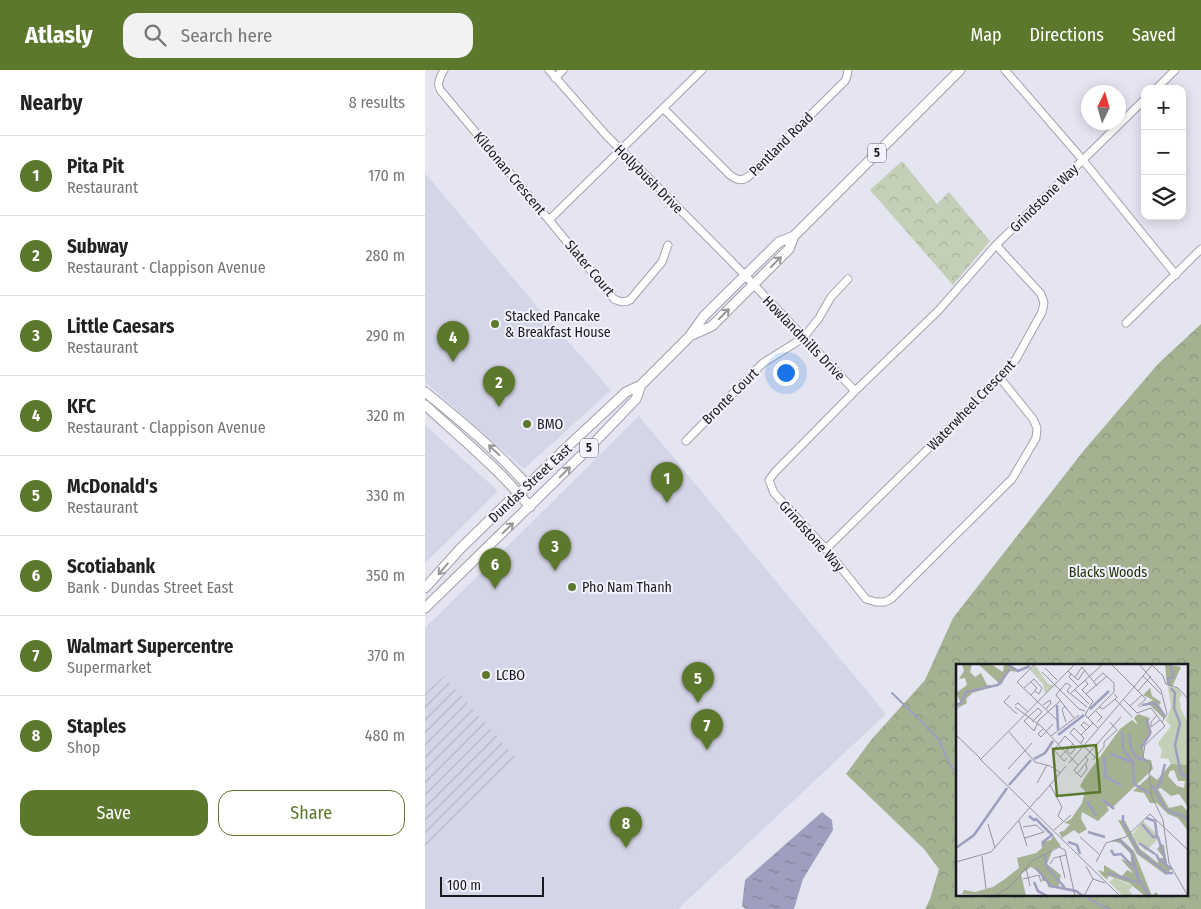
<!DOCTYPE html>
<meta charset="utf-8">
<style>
:root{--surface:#fff;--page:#f2f2f2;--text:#222;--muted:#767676;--line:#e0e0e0;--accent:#5b782d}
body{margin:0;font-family:"Fira Sans Condensed",sans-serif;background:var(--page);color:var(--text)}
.controls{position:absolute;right:15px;top:15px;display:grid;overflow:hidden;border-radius:10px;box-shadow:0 2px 12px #0003}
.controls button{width:45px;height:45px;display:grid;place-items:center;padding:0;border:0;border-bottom:1px solid var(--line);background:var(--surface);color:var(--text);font:25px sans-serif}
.compass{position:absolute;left:656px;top:15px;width:45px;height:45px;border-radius:50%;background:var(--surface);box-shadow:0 2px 12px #0003;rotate:5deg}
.scale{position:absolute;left:15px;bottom:12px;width:104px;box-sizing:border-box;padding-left:5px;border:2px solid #1a1a1e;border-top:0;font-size:14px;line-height:18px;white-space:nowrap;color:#1a1a1e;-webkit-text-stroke:4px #f2f1fe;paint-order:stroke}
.you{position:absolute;left:360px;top:302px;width:18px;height:18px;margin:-12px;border:4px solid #fff;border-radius:50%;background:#1a73e8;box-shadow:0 0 0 8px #1a73e833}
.badge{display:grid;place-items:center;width:32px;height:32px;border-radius:50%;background:var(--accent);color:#fff;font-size:16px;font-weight:700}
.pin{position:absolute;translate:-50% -41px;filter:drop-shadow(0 1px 2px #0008)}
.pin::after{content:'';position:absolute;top:26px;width:18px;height:15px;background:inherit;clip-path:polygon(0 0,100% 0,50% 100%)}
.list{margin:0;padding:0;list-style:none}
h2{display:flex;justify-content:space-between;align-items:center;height:65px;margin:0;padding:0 20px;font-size:21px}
h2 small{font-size:16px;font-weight:400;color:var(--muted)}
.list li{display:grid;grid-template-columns:32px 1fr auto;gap:15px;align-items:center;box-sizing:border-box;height:80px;padding:0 20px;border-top:1px solid var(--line)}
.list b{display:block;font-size:19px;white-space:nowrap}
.list p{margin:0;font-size:16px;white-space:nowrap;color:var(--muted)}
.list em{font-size:16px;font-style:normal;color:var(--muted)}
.actions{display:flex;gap:10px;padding:15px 20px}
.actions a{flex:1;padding:11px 0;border:1px solid var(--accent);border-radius:15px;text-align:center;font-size:18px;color:var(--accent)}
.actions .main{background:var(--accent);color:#fff}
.icon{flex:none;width:28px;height:28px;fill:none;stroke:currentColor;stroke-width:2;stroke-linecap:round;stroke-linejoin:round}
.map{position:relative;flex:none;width:776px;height:839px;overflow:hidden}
header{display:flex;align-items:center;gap:30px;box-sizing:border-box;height:70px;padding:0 25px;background:var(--accent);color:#fff}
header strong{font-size:24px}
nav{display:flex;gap:28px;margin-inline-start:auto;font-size:18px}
.search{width:350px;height:45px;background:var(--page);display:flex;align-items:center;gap:12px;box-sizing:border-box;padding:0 18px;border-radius:15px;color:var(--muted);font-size:19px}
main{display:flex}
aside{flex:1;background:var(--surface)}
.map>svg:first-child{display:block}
.built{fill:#d5d5e8}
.industrial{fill:url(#industrial-furrows)}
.forest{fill:url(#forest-crowns);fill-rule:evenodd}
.park{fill:url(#park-crowns)}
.water{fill:url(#water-ripples)}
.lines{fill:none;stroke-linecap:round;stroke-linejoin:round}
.stream{stroke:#9f9ebf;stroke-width:2}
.minor-casing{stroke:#a1a1ad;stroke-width:9}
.major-casing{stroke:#a1a1ad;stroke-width:11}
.minor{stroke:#fff;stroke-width:7}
.major{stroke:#fff;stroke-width:9}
.oneway{stroke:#98989a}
.poi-dot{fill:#5b782d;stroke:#f2f1fe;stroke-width:2}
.labels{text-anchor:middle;stroke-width:4;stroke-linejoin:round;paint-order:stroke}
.shield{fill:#f2f1fe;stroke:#5b5a61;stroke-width:1}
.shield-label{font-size:12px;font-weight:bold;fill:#1a1a1e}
.street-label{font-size:14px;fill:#1a1a1e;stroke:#f2f1fe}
.poi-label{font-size:14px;fill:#1a1a1e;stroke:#f2f1fe;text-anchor:start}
.park-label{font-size:14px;fill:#213300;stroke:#f2f1fe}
.inset-river{fill:none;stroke:#9f9ebf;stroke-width:2.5}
.inset-road{fill:none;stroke:#94939d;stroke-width:1}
.view{fill:#5b782d;fill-opacity:0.15;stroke:#5b782d;stroke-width:2.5}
.inset-edge{fill:none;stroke:#1a1a1e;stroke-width:2.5}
</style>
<header>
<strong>Atlasly</strong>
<div class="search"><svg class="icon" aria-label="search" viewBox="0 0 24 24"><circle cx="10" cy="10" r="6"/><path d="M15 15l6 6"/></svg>Search here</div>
<nav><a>Map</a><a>Directions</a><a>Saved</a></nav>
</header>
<main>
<aside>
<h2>Nearby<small>8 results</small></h2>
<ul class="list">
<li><span class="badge">1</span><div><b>Pita Pit</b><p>Restaurant</p></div><em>170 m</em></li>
<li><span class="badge">2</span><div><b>Subway</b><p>Restaurant · Clappison Avenue</p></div><em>280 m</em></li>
<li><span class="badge">3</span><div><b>Little Caesars</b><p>Restaurant</p></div><em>290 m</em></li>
<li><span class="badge">4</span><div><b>KFC</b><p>Restaurant · Clappison Avenue</p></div><em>320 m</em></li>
<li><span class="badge">5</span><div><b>McDonald's</b><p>Restaurant</p></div><em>330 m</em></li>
<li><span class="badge">6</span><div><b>Scotiabank</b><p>Bank · Dundas Street East</p></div><em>350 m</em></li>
<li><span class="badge">7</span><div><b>Walmart Supercentre</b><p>Supermarket</p></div><em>370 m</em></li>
<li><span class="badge">8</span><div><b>Staples</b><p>Shop</p></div><em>480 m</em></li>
</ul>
<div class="actions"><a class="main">Save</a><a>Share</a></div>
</aside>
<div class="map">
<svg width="776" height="839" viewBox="0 0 776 839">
<defs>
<pattern id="industrial-furrows" width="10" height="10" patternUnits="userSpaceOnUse" patternTransform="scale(1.25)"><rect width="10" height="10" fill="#d5d5e8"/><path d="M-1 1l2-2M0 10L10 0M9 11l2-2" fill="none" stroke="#b6b6c7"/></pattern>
<pattern id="forest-crowns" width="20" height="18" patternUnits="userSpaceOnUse" patternTransform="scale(1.25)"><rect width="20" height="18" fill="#a4b292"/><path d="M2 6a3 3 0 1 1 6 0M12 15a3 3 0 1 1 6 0" fill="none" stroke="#8d987d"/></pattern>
<pattern id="park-crowns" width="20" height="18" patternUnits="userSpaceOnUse" patternTransform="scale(1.25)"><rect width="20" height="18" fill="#c4cfb7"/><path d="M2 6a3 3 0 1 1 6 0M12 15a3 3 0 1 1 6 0" fill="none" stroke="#a8b19d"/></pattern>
<pattern id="water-ripples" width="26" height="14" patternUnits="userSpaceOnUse" patternTransform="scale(1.25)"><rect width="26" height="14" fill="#9f9ebf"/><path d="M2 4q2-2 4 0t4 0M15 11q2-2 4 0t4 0" fill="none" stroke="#81809b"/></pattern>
</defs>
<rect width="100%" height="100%" fill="#e5e4f1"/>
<path class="built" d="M0,103L115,240L186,320L99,399L0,312Z
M214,346L461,644L253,839H0V777L93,690L18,606L0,623V558Z
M0,355L73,421L0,493Z"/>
<path class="industrial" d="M19,606L93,690L0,777V623Z"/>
<path class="forest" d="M776,254V839H500L505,829L514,799L499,779L421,704L446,670L500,610L528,548L660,379L733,294ZM532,595H762V825H532Z"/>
<path class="park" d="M477,91L512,134L524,122L565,171L528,215L445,120Z"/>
<path class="water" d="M397,742L407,750L408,760L378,809L369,839H321L317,836L320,810Z"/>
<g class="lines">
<path class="stream" d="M467,623L513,668L525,695L532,703
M663,827L664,829L683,839"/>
<g class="minor-casing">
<path id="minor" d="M19,0C15,7 11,14 16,21L124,150L189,229C195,232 199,233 205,230L237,192L243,175
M124,0L180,64L312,197L430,321
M580,0L657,89L751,205
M130,8L138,0
M731,19L750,0
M238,38L305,105C312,110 317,112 324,106L420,11L422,6L423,0
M124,150L277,0
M701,253L776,179
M575,308L608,349L612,358L611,368L587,409L466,529L460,532H451L441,529L401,479L349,423L344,410L350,402L430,321L514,240L571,175L720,29
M261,371L338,293L378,268L394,248L406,227L423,209
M401,479L575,308L591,289L617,242L619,233L616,224L571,175"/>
</g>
<g class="major-casing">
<path id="major" d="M265,266L287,256L364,179L369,166
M0,322C36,351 72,381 103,416
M0,335C36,368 74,399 105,437
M0,518L35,479L83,432L94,424L141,378L201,322L216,315L264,267L279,246L354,172L369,166L535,0
M0,538L167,375L211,329L216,315"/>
</g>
<use href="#minor" class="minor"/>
<use href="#major" class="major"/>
</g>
<defs><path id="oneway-shaft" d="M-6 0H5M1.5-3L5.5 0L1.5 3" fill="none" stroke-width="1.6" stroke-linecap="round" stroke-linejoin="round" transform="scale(1.25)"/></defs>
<g class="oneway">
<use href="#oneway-shaft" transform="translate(351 192) rotate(-45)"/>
<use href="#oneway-shaft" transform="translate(299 244) rotate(-45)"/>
<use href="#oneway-shaft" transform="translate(69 380) rotate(-136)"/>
<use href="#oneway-shaft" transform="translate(140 402) rotate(-45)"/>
<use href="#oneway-shaft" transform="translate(83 458) rotate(-44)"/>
<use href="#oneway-shaft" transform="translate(18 499) rotate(131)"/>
</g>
<g class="poi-dot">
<circle cx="70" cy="254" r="5"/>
<circle cx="102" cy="354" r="5"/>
<circle cx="147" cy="517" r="5"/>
<circle cx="61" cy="605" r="5"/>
</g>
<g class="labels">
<g class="shield">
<rect x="443" y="73.5" width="18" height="19" rx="4"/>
<rect x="155" y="368.5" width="18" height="19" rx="4"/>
</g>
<g class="shield-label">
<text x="452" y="87">5</text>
<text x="164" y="382">5</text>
</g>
<g class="street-label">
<text transform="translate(356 74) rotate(-45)" y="5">Pentland Road</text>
<text transform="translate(85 103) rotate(50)" y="5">Kildonan Crescent</text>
<text transform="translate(224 109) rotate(45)" y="5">Hollybush Drive</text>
<text transform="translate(619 128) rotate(-45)" y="5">Grindstone Way</text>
<text transform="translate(165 198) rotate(50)" y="5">Slater Court</text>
<text transform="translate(379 268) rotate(46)" y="5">Howlandmills Drive</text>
<text transform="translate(305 326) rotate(-45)" y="5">Bronte Court</text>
<text transform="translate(546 335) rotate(-46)" y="5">Waterwheel Crescent</text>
<text transform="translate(105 413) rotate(-43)" y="5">Dundas Street East</text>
<text transform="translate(387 466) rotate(48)" y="5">Grindstone Way</text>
</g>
<g class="poi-label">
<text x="80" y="251">Stacked Pancake<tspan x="80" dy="16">&amp; Breakfast House</tspan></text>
<text x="112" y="359">BMO</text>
<text x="157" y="522">Pho Nam Thanh</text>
<text x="71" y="610">LCBO</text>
</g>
<g class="park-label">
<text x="683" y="507">Blacks Woods</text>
</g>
</g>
<g transform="translate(531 594)">
<rect width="232" height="232" fill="#e5e4f1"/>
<path d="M158,214L177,222L173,226L177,232H167L153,218Z" fill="#c4cfb7"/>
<path d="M6,0H16L14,8L19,13L25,9L31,21L40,22L16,29L10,35L11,39L0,45L5,39L0,29L11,21L9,14L3,15L8,7ZM22,0H35L47,8L48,0H53L64,8L53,7L45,21ZM209,0L225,3L216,23L211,21ZM194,24L196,32L205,38L203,41L210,52L208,55L193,40L181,44L197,36L187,31ZM182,50L194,54L192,58L196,68L187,81L188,95L195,96L197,105L157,143L151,142L153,146L142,157L126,148L125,155L131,165L123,170L118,166L106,174L103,168L108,167L114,160L108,159L115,155L126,139L129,127L124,122L129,113L164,65L176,56L182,61L178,54ZM233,81L232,143L223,130L215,132L205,124L202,125L213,144L226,141L232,148V167L222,154L212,150L201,139H194L188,129L177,127L195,111L201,116L215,100L213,94ZM218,106L222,117H229L228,124L221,122L212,112L214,107ZM162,156L169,157L184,185L202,199L203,194H208L201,185L205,180L208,181L211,200L216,204L210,211L181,190ZM97,171L105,182L97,185L91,200L105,211L102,224L92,223L91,217H86V210L75,203L65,210L70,232L6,230L8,226L19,228L37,223L49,215L63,204L61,194L80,189L86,184L85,178L95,176ZM164,174L178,187L196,232L200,228L203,232H189L173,219L153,212L151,216L150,212V215L145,210L142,206L148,208V201L166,212L171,206L177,209L165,195L175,198V190L164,179L155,177Z" fill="#a4b292" fill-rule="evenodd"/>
<path d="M187,157L204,173L190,187L175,172Z" fill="#c4cfb7"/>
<path d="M79,1L92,20L98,21L89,30L87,20L74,6ZM212,22L223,25L226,32L223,33L225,45L232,59V101L215,100L214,95L204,94L206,87L202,79L215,62L210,57L215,43Z" fill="#c4cfb7"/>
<path class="inset-river" d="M51,0L62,7L74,2M213,20L212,15L217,13L214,0M215,24L219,29L218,44L224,59L219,81L225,110L232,113L233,122M0,41L5,39L10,28L42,21L54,5M101,41L102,66M186,41L199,39L208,51M134,45L153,27M166,68L167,85L177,98L178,120M173,70L175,84L179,92L190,97M102,71L128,51M185,84L194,70L191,55M154,90L176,98M148,93L150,113L165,121M78,95L89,89L97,77M178,120L195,130M53,121L75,96M196,121L210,146M199,126L204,119L209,100M146,135L158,145M131,137L140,152M211,146L231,154L233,164M167,151V160L173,168M73,152L78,156L80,155L96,171L87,178L88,182M190,154L199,157L201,173M186,160L197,173H202M132,168L149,173M174,171L183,188L211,209H217M202,173L210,199M163,176L175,187L182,214L193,232M112,178L121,181L124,190M183,179L199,190M0,184L18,171L51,124M155,186L158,191L165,190L179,205M200,190L203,196L216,205M89,191L90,202L109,224M80,204L95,222L120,227L127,232M152,209L184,219M78,218L82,227L91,232"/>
<path class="inset-road" d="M155,0L178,23M183,0L205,26L211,50L206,58M195,0L207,12L210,20L222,24L233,36M89,4L101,16M112,7L122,16L129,6M86,8L123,45L129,47M115,10L113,13L122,22M187,12L205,30M119,13L126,3L141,22M129,16L132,20L126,26L137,37L129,51L142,64M61,18L101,56M61,18L79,0M75,18L81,24L75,31M178,23L190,35L182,42M178,23L196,1M68,24L78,15L86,24L83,30L79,27M118,25L133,40M182,27L195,12M115,29L147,0M130,30L151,12M54,31L48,38L61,50M159,35L176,53M167,35L181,49L195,44L209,62L189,81L187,93L195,101L193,111L196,133L207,156L213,199L232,232M165,38L179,22M59,41L62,39L72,48M87,41L94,36L95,39L90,45M109,42L106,46L110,58M174,42L186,31M59,43L86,63L122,101M143,43L147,45L158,36L161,33L158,30M140,47L146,53L141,58M201,51L195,58V63L204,56M118,54L100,31L110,19L115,22L111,27L131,43M132,54L158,28V19L147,9L137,18M76,58L86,48L82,44L68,57L78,67L83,56L104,37M87,65L82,70L85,73L97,60M130,66L125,61L128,58L134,63M53,68L79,98L94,102L105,109M0,71L24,94M125,71L137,59M95,72L123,51M125,79L128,74L118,64L114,69L139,93M110,86L115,90L120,83L109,72L98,86L108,97L111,94M104,93L117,80M23,94L164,232M25,95L119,0M137,96L148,83V78L161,66L154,58M113,99L165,38M52,105L76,79M121,110L118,106L165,53M121,110L132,96L129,92M122,110L125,113L131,105L130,100M81,119L91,101M94,121L106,143L102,152L107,157M82,135L110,102M63,157L71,182M32,160L39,184M67,163L80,161L88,168L69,174M98,166L115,151M124,173L143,190M26,192L30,225M104,193L109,214M0,198L35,188L82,134M140,198L150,179L170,173L194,150L233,187M94,200L98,194L110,191M130,202L137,215L149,219M70,204L74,222M67,215L83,211L85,218M38,232L55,222L76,197L103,183L109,186L119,232M128,232L137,215"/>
<path class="view" d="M140,81L144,128L101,132L97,85Z"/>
<rect width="232" height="232" class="inset-edge"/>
</g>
</svg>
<div class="controls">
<button>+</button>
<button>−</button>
<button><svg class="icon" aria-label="layers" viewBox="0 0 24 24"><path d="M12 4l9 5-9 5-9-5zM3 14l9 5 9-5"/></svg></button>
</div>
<svg class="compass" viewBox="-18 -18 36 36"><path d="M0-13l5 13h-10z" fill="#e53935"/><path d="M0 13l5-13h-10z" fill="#767676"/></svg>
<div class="scale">100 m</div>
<div class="you"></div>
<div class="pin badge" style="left:242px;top:433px">1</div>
<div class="pin badge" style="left:74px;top:337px">2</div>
<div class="pin badge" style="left:130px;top:501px">3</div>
<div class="pin badge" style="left:28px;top:292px">4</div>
<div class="pin badge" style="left:273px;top:633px">5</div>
<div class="pin badge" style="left:70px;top:519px">6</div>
<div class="pin badge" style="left:282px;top:680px">7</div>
<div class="pin badge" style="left:201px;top:778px">8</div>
</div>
</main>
